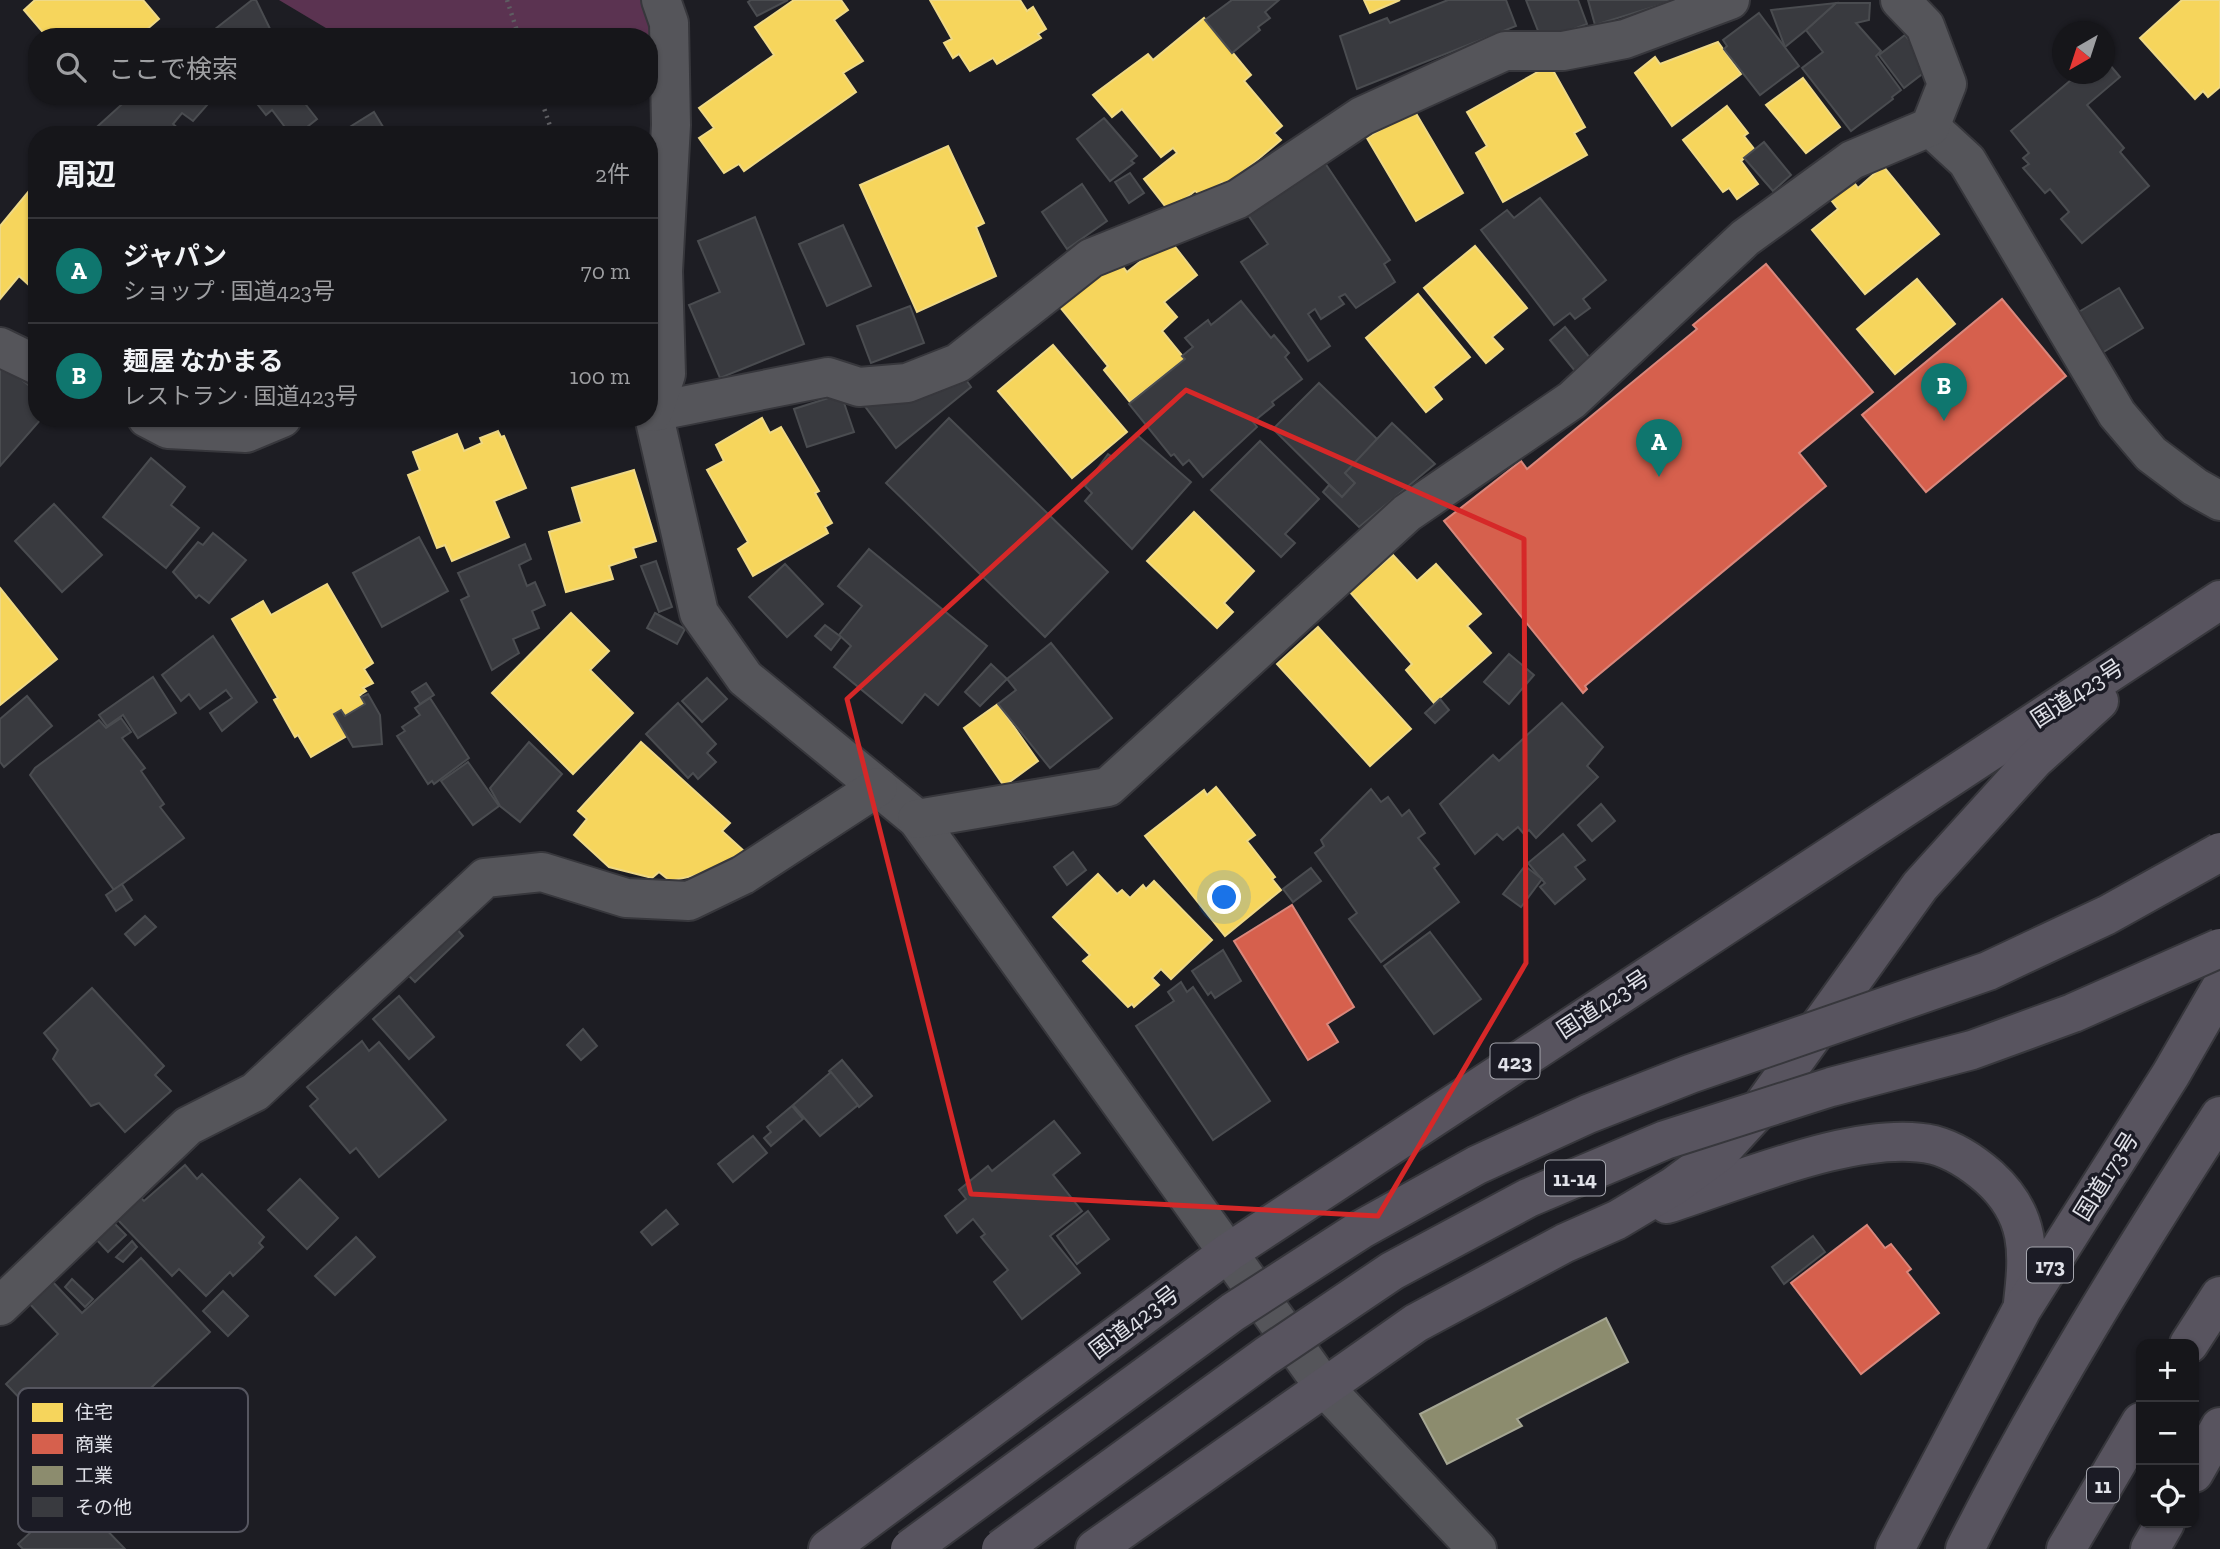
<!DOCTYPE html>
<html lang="ja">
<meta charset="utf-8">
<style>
body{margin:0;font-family:"Zilla Slab","Noto Sans JP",serif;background:#1f1f23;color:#f1f3f6}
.controls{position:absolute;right:21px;bottom:21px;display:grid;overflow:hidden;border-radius:14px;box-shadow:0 2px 5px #0004}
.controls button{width:63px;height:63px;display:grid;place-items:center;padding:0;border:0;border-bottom:2px solid #353539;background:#16161a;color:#f1f3f6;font:35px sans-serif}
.compass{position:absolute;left:2052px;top:21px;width:63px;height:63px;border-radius:50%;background:#16161a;box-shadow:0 2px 5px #0004;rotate:219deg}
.you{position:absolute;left:1225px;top:898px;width:24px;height:24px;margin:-18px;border:5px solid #fff;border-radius:50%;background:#1a73e8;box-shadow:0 0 0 10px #1a73e833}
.badge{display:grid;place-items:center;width:46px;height:46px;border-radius:50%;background:#0f766e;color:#fff;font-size:23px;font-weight:700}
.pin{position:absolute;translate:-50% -58px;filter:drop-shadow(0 2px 4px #0008)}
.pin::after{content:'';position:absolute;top:37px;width:24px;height:21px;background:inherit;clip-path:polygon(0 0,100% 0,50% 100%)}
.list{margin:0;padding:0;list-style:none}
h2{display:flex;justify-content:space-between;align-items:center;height:91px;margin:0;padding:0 28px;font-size:30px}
h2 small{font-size:23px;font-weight:400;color:#9e9fa2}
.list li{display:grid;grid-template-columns:46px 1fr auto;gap:21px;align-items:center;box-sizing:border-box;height:105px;padding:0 28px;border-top:2px solid #353539}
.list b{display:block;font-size:26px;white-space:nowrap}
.list p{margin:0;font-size:23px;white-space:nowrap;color:#9e9fa2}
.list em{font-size:23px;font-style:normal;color:#9e9fa2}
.icon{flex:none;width:38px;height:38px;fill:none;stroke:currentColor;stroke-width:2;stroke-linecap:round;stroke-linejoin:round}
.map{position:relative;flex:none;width:2220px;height:1549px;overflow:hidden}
.search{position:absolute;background:#16161a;box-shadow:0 2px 5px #0004;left:28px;top:28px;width:630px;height:77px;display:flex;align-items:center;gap:18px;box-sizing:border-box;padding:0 24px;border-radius:28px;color:#9e9fa2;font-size:26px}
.panel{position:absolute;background:#16161a;box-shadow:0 2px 5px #0004;left:28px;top:126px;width:630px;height:301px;border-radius:28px}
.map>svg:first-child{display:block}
</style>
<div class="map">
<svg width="2220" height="1549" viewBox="0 0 2220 1549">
<rect width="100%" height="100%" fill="#1d1d23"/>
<polygon fill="#5b3351" points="279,0 664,0 667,29 649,47 649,37 341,37"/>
<g fill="#f6d55c" stroke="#efd986" stroke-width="2">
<polygon points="35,0 143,0 159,19 138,37 47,37 24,10"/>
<polygon points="794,0 841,0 848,10 834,20 863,61 843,73 856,92 744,171 739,164 724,173 699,138 714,128 699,108 774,55 755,27"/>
<polygon points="930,0 1020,0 1027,11 1033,7 1046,29 1038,34 1041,38 997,64 993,58 970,71 959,54 953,58 944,43 952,39"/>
<polygon points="1364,0 1400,0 1370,13"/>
<polygon points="2182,0 2220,0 2220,87 2208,97 2203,91 2195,99 2140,38"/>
<polygon points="1204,18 1251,75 1244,81 1282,126 1274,133 1281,140 1226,186 1222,182 1204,197 1195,191 1169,211 1144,179 1177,153 1173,148 1161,157 1122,109 1112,117 1093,95 1148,54 1153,60"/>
<polygon points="1718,42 1741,74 1672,126 1635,73 1655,57 1660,64"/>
<polygon points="1550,65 1585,127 1574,133 1587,155 1503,202 1476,153 1487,146 1467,112"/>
<polygon points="1803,78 1840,127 1806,153 1766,105"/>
<polygon points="1727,106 1748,133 1744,136 1755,150 1741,161 1758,184 1737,199 1729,188 1723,192 1683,140"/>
<polygon points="1414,110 1463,193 1416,221 1367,138"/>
<polygon points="948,146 984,223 976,227 996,276 917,312 860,185"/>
<polygon points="1883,166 1939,234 1865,294 1812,230 1838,209 1831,200 1853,181 1858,188"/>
<polygon points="29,191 37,198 37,278 30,286 19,276 0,299 0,226"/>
<polygon points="1169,239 1197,275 1164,302 1177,317 1162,331 1185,359 1130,402 1104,370 1108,366 1059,306 1117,259 1127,272"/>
<polygon points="1475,246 1527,308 1492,337 1503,349 1486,363 1424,288"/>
<polygon points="1917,279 1955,324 1895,374 1857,329"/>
<polygon points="1418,294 1470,357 1433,387 1442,399 1426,412 1366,338"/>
<polygon points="1053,345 1127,432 1072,478 998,391"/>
<polygon points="762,418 770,433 781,427 819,491 815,493 832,523 825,527 828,533 753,576 738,549 748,542 707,470 724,461 716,445"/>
<polygon points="498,431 501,437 504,436 526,488 494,501 509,537 452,561 445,545 437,548 408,475 420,470 413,452 457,434 464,451 482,443 480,438"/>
<polygon points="634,470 656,541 633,548 636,557 609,566 613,579 566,592 549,532 582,522 572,488"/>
<polygon points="1194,512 1254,571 1224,603 1233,612 1217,628 1147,561"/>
<polygon points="1393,555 1417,581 1436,564 1481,614 1467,626 1491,653 1434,703 1406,670 1412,664 1350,592"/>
<polygon points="327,584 373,663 364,669 373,683 363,688 366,691 360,695 365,704 345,716 341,710 334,714 347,736 311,757 298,735 295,737 274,700 278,698 232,619 263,601 271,615"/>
<polygon points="0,588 57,659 0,705"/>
<polygon points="571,613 609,651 590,670 633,713 573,774 492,693"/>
<polygon points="1318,627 1411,729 1370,766 1277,664"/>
<polygon points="998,704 1038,761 1004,786 964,728"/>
<polygon points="641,742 730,823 722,831 744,851 706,873 670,881 659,872 652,878 609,867 574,835 587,819 578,811"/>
<polygon points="1216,787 1255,835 1247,841 1275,877 1272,879 1281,890 1225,936 1145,836 1204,790 1207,795"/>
<polygon points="1098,874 1117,894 1122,890 1130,898 1143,885 1146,889 1154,881 1212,940 1171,979 1161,969 1152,978 1159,985 1134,1007 1132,1004 1128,1007 1083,961 1090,955 1053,917"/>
</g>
<g fill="#d6604d" stroke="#d9877c" stroke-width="2">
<polygon points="1766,264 1873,392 1799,453 1826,486 1585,686 1587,689 1583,693 1444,521 1521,461 1527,469 1697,329 1693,325"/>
<polygon points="2002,299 2066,376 1926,492 1862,415"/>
<polygon points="1292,905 1354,1007 1327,1024 1338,1042 1308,1060 1234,941"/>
<polygon points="1867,1225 1885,1248 1891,1244 1911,1269 1907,1272 1939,1313 1861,1374 1791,1283"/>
</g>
<polygon fill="#8c8c6e" stroke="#a5a693" stroke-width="2" points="1606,1318 1628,1362 1517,1419 1522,1426 1447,1464 1420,1414"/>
<g fill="#393a3f" stroke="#4a4c50" stroke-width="2">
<polygon points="252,0 256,0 274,37 205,37"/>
<polygon points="751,0 788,0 757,16 748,2"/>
<polygon points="1232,0 1279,0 1265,12 1270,18 1258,27 1260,30 1232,53 1205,20"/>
<polygon points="1448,0 1506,0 1516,26 1357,89 1340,36 1387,18 1390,23"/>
<polygon points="1526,0 1578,0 1587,24 1542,41"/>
<polygon points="1588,0 1676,0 1595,25"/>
<polygon points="1836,3 1870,3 1869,20 1856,23 1881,51 1876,56 1901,90 1892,97 1893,99 1851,131 1802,68 1823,52 1806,30"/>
<polygon points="1836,3 1806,30 1785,47 1771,10"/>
<polygon points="1759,13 1799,66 1760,95 1724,49 1727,46 1723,40"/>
<polygon points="1905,35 1930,68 1904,88 1879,55"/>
<polygon points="2104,58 2120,77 2087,105 2124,148 2120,152 2149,186 2082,243 2061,219 2069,212 2050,189 2045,193 2023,168 2029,164 2023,158 2029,153 2011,131 2078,74 2104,74"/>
<polygon points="131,96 215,96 193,121 182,113 173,124 181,131 178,135 88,135"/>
<polygon points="251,96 299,96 317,119 297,135 291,135 272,110 266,115"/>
<polygon points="374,112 388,135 337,135"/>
<polygon points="1104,118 1137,156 1131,161 1134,163 1110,181 1077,139"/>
<polygon points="1764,142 1791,175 1773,191 1744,158"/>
<polygon points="1325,163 1390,260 1384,264 1395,282 1356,308 1345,294 1339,297 1344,304 1321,319 1315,309 1308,314 1330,346 1308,361 1241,262 1268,244 1248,215"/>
<polygon points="1130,173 1144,193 1129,203 1115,182"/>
<polygon points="1082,184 1107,221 1067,249 1042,212"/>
<polygon points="1540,198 1606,280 1583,299 1590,308 1575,319 1570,313 1554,325 1481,230 1507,210 1514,218"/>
<polygon points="755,217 804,344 720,378 689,305 720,292 698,241"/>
<polygon points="843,225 871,286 827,306 799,244"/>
<polygon points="2119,288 2143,328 2102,353 2077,313"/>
<polygon points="1241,301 1271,338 1274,335 1289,353 1285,357 1302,379 1272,402 1274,405 1253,422 1257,427 1203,477 1189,460 1183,465 1174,454 1171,456 1129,404 1185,359 1182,356 1193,347 1185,338 1208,320 1211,325"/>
<polygon points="910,306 924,343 871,363 857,326"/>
<polygon points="1565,327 1590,358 1575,371 1550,340"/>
<polygon points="3,365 37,392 37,418 42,418 0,466 0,368"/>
<polygon points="960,371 971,387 896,448 864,405"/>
<polygon points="1319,383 1378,440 1345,473 1355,483 1342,497 1273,429"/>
<polygon points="841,394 854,432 807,447 794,409"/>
<polygon points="949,418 1108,572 1045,637 886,483"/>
<polygon points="1392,423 1435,464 1359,527 1323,492 1329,485 1342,497 1355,483 1345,473"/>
<polygon points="1136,434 1191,482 1132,549 1085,501 1092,493 1085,486 1108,454 1114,458"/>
<polygon points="1260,441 1319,499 1285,534 1295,543 1281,557 1211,490"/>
<polygon points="151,458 185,487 171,505 199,528 166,568 103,517"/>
<polygon points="54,504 102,555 62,592 15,541"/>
<polygon points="213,533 246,560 209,603 199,595 196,598 173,572 198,542 203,545"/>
<polygon points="419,537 448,591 382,627 353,573"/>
<polygon points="525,544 531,559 519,565 527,586 535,582 545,605 532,611 539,628 513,639 519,653 492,670 461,600 469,596 458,573"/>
<polygon points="869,549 987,646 938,705 925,694 902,723 834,667 851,646 839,635 862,606 838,586"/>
<polygon points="656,561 672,607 659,612 641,566"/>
<polygon points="785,564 823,604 787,637 749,597"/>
<polygon points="655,613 685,629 677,644 647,628"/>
<polygon points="825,625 841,637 831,650 815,636"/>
<polygon points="213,636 257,702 222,731 210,713 232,698 226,690 200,709 189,694 181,701 162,675"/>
<polygon points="1051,643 1112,718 1050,768 998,704 1016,690 1007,679"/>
<polygon points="1509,654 1534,675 1509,704 1484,682"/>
<polygon points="991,664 1007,679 980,706 965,692"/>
<polygon points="153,677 176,713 138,738 123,715 107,726 99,715"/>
<polygon points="707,678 727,699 702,722 682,701"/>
<polygon points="426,683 434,695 420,704 412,692"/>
<polygon points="368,694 380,715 382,744 353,747 334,714 341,710 345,716 365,704 361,697"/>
<polygon points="27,696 52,726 4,767 0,762 0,719"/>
<polygon points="430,698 469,758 434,784 432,781 428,784 397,736 405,731 402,727 420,715 415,708"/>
<polygon points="1440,699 1449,710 1435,723 1425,713"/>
<polygon points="678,703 716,744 707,753 716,762 698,779 693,773 688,778 646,734"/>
<polygon points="1562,703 1603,747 1587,766 1598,777 1536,838 1529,830 1524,834 1518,827 1503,840 1497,834 1475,854 1440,804 1493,755 1499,761"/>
<polygon points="121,718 131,732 122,738 145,768 141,771 164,804 160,807 184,838 114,890 30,775 35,768 99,720 106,728"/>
<polygon points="529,742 562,774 520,822 500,806 490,788"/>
<polygon points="468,762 499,806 473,825 441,781"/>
<polygon points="1371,789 1381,802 1388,797 1402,816 1409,810 1425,833 1418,838 1439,864 1434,868 1459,902 1381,962 1349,919 1357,913 1315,853 1324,846 1321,840"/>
<polygon points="1601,804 1615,821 1592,841 1578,825"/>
<polygon points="1563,834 1585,860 1575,867 1585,879 1555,904 1540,887 1545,883 1528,863"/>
<polygon points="1073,852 1086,870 1067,885 1054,867"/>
<polygon points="1525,866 1542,879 1521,907 1503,894"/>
<polygon points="1311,868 1321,881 1293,902 1283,889"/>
<polygon points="122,884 132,900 116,911 106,895"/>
<polygon points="145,916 156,927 135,945 125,934"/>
<polygon points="456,928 463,936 415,982 407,974"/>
<polygon points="1430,932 1481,999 1434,1034 1384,966"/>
<polygon points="1223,950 1241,981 1215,998 1211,992 1208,995 1192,971"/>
<polygon points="1181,982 1187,992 1193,987 1270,1101 1213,1140 1136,1026 1174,1001 1168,992"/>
<polygon points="92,988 164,1066 155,1075 171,1091 125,1132 99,1103 91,1106 53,1059 58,1050 44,1033"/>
<polygon points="399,996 434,1037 409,1059 373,1019"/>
<polygon points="583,1029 597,1046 581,1060 567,1045"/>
<polygon points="362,1041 369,1051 379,1042 446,1120 379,1177 356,1148 350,1153 310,1106 318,1099 307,1087"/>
<polygon points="842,1060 872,1096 859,1107 829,1071"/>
<polygon points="831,1072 858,1105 820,1136 793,1105"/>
<polygon points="792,1106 803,1119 771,1146 764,1138 771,1132 767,1127"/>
<polygon points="1054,1121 1080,1153 1053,1175 1082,1211 1050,1236 1080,1273 1022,1319 994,1282 1008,1270 981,1237 985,1234 973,1219 957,1233 945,1216 966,1199 959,1190 988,1166 992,1171"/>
<polygon points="753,1136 767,1153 733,1182 718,1164"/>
<polygon points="185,1165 197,1179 202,1174 264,1237 259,1243 263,1247 233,1276 230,1272 206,1296 179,1269 172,1276 114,1216 137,1194 144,1201"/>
<polygon points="300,1179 338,1218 307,1249 268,1210"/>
<polygon points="666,1210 678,1224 652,1245 641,1232"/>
<polygon points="1088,1211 1109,1239 1077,1264 1057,1236"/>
<polygon points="112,1221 126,1235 108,1252 95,1238"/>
<polygon points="1813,1236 1825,1252 1784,1284 1772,1267"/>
<polygon points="356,1237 375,1257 335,1295 315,1276"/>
<polygon points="132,1241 137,1247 123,1262 116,1257"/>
<polygon points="141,1258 210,1332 77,1458 6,1384 58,1334 28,1302 51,1280 82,1313"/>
<polygon points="72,1279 93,1299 85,1307 65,1287"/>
<polygon points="223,1291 248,1316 228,1336 203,1311"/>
<polygon points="85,1489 107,1513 98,1521 125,1549 23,1549 18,1544 74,1492 78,1495"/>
</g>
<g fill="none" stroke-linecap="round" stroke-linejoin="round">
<defs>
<g id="street">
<polyline points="1930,127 1967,161 2117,414 2151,454 2195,487 2220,501"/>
<polyline points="0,347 37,365"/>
<polyline points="649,410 653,412 699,613 745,678 917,819 1325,1388 1477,1549"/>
<polyline points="653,412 828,377 859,387 907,383 958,363 1091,258 1238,199 1362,116 1505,51 1563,51 1625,39 1730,0"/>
<polyline points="653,412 666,374 663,271 671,125 669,23 661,0"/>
<polyline points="147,418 168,429 246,433 282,418"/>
<polyline points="917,819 1108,787 1407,513 1572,400 1745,238 1852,160 1930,127 1947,84 1925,26 1900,0"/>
<polyline points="0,1306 188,1126 255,1092 485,878 542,872 626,898 689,901 743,875 878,787"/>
</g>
<g id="highway">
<path d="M1667,1204C1739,1181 1861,1128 1934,1145C1956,1151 1973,1163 1989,1177C2031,1215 2029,1252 2023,1303"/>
<polyline points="2189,1344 2220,1296"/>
<polyline points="2194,1473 2220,1427"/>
<polyline points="828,1549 1229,1252 2220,600"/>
<polyline points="1095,1549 1416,1323 1565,1243 1617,1220 1674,1186 1720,1152 1763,1105 1920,886 2034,760 2099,701"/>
<polyline points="1895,1549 2022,1309 2171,1074 2220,989"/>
<path d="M1965,1549C2041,1399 2129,1257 2220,1116"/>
<polyline points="2066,1549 2141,1422"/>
<polyline points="2150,1549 2165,1523"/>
</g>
</defs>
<use href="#street" stroke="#37373c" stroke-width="42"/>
<use href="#highway" stroke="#37373c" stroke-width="42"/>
<g stroke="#5e5e62" stroke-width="4.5" stroke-dasharray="2 5" stroke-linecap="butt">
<polyline points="507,0 519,37"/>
<polyline points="540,96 553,135"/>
</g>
<use href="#street" stroke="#55555a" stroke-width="38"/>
<use href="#highway" stroke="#58545f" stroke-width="38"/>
<defs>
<g id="highway-bridge">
<polyline points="910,1549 1233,1312 1360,1230 1477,1165 1588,1114 1690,1074 1988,971 2107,915 2220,852"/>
<polyline points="1001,1549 1266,1356 1392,1271 1528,1198 1665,1140 1831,1087 1972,1050 2073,1013 2220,948"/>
</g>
</defs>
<use href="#highway-bridge" stroke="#37373c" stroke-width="42" stroke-linecap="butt"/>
<use href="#highway-bridge" stroke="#58545f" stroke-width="38"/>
</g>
<path fill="none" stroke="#d62828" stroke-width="5" stroke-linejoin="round" d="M1186,390L1524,539L1526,963L1378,1216L971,1194L847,699Z"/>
<g text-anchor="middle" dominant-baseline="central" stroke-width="7" stroke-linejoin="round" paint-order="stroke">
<g fill="#1b1b25" stroke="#a5a6ae" stroke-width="2">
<rect x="1490.5" y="1043.5" width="49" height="35" rx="5"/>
<rect x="1545" y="1160.5" width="60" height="35" rx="5"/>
<rect x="2027" y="1247.5" width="46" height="35" rx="5"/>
<rect x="2087" y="1467.5" width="32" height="35" rx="5"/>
</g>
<g font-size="21" font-weight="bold" fill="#e0e1e8">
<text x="1515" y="1061">423</text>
<text x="1575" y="1178">11-14</text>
<text x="2050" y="1265">173</text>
<text x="2103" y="1485">11</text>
</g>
<g font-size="23" fill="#e0e1e8" stroke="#1b1b25">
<text transform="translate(2077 693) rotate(-33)">国道423号</text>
<text transform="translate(1603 1004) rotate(-33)">国道423号</text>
<text transform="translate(2106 1176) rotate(-58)">国道173号</text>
<text transform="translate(1134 1322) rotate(-37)">国道423号</text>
</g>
</g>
<rect x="18" y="1388" width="230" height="144" rx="10" fill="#1b1b25" stroke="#565660" stroke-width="2"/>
<rect x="32" y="1403" width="31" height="19" fill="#f6d55c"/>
<rect x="32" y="1434" width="31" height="20" fill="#d6604d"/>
<rect x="32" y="1466" width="31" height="19" fill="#8c8c6e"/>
<rect x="32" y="1497" width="31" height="20" fill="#393a3f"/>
<g font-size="19" fill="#e0e1e8">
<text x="75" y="1419">住宅</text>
<text x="75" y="1451">商業</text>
<text x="75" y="1482">工業</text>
<text x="75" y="1514">その他</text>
</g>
</svg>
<div class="controls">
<button>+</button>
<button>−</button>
<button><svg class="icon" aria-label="locate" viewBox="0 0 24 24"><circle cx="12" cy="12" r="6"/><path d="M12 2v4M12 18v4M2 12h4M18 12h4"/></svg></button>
</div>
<svg class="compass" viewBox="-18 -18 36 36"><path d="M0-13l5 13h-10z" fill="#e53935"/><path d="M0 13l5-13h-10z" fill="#9e9fa2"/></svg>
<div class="you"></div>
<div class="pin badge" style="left:1659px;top:477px">A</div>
<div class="pin badge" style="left:1944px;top:421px">B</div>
<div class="search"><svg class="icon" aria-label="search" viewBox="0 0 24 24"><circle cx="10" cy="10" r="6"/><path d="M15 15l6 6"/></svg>ここで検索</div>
<section class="panel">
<h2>周辺<small>2件</small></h2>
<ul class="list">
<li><span class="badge">A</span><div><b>ジャパン</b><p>ショップ · 国道423号</p></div><em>70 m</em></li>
<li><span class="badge">B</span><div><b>麺屋 なかまる</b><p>レストラン · 国道423号</p></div><em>100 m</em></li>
</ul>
</section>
</div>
